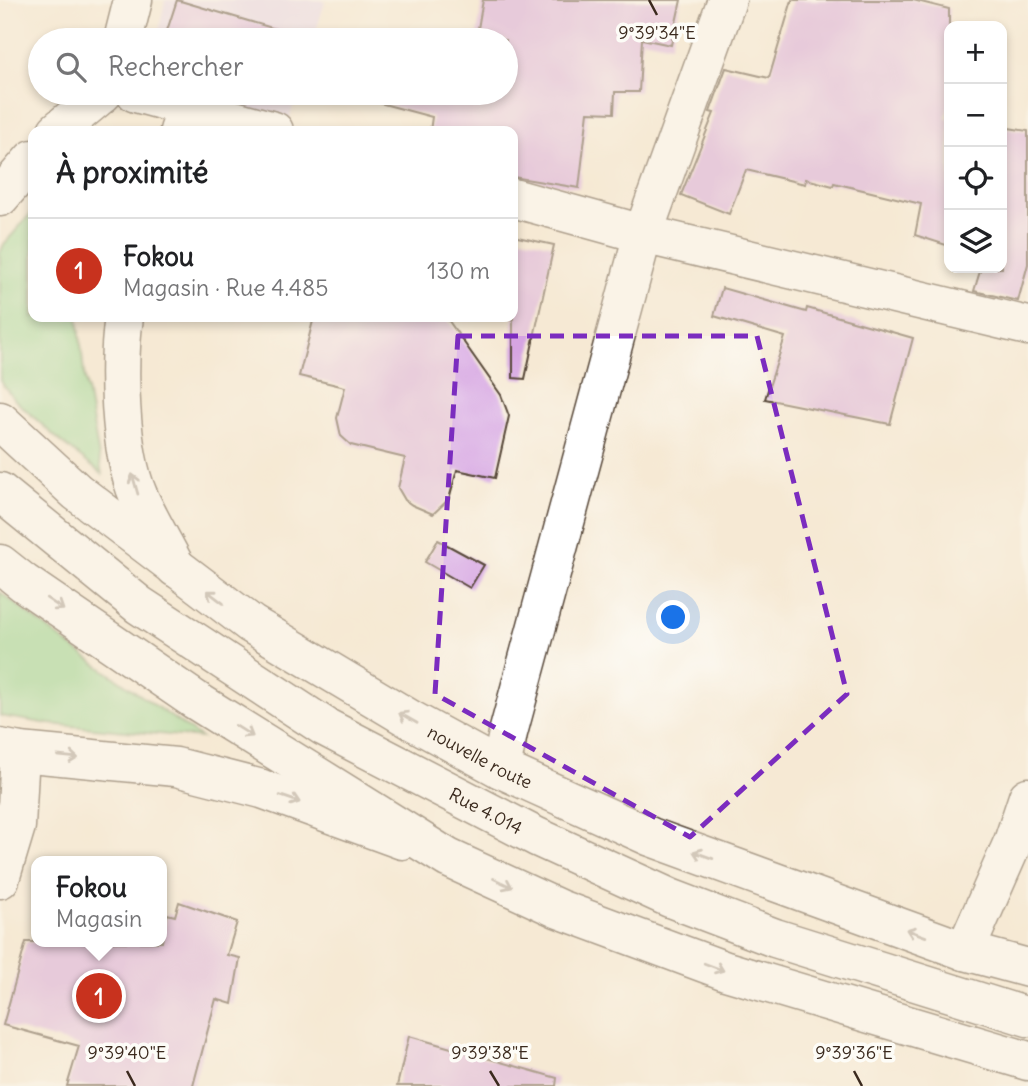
<!DOCTYPE html>
<html lang="fr">
<meta charset="utf-8">
<style>
body{margin:0;font-family:Delius,sans-serif;background:#f6f6f6;color:#202124}
.controls{position:absolute;right:21px;top:21px;display:grid;overflow:hidden;border-radius:14px;box-shadow:0 4px 10px #0003}
.controls button{width:63px;height:63px;display:grid;place-items:center;padding:0;border:0;border-bottom:2px solid #e0e0e0;background:#fff;color:#202124;font:35px sans-serif}
.you{position:absolute;left:674px;top:618px;width:24px;height:24px;margin:-18px;border:5px solid #fff;border-radius:50%;background:#1a73e8;box-shadow:0 0 0 10px #1a73e833}
.badge{display:grid;place-items:center;width:46px;height:46px;border-radius:50%;background:#c8321e;color:#fff;font-size:23px;font-weight:700}
.pin{position:absolute;translate:-50% -50%;border:4px solid #fff;box-shadow:0 2px 7px #0006}
.popup{position:absolute;left:31px;top:856px;width:136px;height:91px;box-sizing:border-box;display:grid;place-content:center;border-radius:14px;background:#fff;filter:drop-shadow(0 2px 5px #0005);font-size:23px;white-space:nowrap;color:#757577}
.popup b{font-size:26px;color:#202124}
.popup::after{content:'';position:absolute;left:50%;top:100%;margin-left:-14px;border:14px solid transparent;border-top-color:#fff}
.list{margin:0;padding:0;list-style:none}
h2{display:flex;justify-content:space-between;align-items:center;height:91px;margin:0;padding:0 28px;font-size:30px}
h2 small{font-size:23px;font-weight:400;color:#757577}
.list li{display:grid;grid-template-columns:46px 1fr auto;gap:21px;align-items:center;box-sizing:border-box;height:105px;padding:0 28px;border-top:2px solid #e0e0e0}
.list b{display:block;font-size:26px;white-space:nowrap}
.list p{margin:0;font-size:23px;white-space:nowrap;color:#757577}
.list em{font-size:23px;font-style:normal;color:#757577}
.icon{flex:none;width:38px;height:38px;fill:none;stroke:currentColor;stroke-width:2;stroke-linecap:round;stroke-linejoin:round}
.map{position:relative;flex:none;width:1028px;height:1086px;overflow:hidden}
.search{position:absolute;background:#fff;box-shadow:0 4px 10px #0003;left:28px;top:28px;width:490px;height:77px;display:flex;align-items:center;gap:18px;box-sizing:border-box;padding:0 24px;border-radius:38px;color:#757577;font-size:26px}
.panel{position:absolute;background:#fff;box-shadow:0 4px 10px #0003;left:28px;top:126px;width:490px;height:196px;border-radius:14px}
.map>svg:first-child{display:block}
</style>
<div class="map">
<svg width="1028" height="1086" viewBox="0 0 1028 1086">
<rect width="100%" height="100%" fill="#fdfcf7"/>
<filter id="ink" filterUnits="userSpaceOnUse"><feTurbulence type="fractalNoise" baseFrequency=".0143" numOctaves="2"/><feDisplacementMap in="SourceGraphic" scale="14" xChannelSelector="R" yChannelSelector="G"/><feConvolveMatrix kernelMatrix="1 2 1 2 8 2 1 2 1" color-interpolation-filters="sRGB"/></filter>
<filter id="wash" filterUnits="userSpaceOnUse"><feTurbulence type="fractalNoise" baseFrequency=".00686" numOctaves="4" result="noise"/><feDisplacementMap in="SourceGraphic" scale="28" xChannelSelector="R" yChannelSelector="G"/><feGaussianBlur stdDeviation="1.57" result="paint"/><feColorMatrix in="noise" values="0 0 0 0 0 0 0 0 0 0 0 0 0 0 0 0 0 1.4 0 .05"/><feComposite in="paint" operator="in"/></filter>
<g filter="url(#wash)">
<rect width="100%" height="100%" fill="#f6e9d4"/>
<g fill="#e4d3f1">
<polygon points="165,0 322,0 325,2 313,40 157,40"/>
<polygon points="175,93 297,93 287,127"/>
</g>
<g fill="#91d58e" stroke="#668056" stroke-width="2">
<polygon points="33,211 33,317 78,317 84,373 102,474 61,442 15,400 0,381 0,253 4,244"/>
<polygon points="0,592 65,642 201,738 49,724 0,716"/>
</g>
<g id="blocks">
<g fill="#d6a4e2">
<polygon points="177,0 289,33 287,40 164,40"/>
<polygon points="483,0 681,0 671,45 642,39 639,92 615,92 614,113 588,112 579,188 513,177 513,131 430,131 432,117 376,102 377,93 506,93 506,40 476,40"/>
<polygon points="792,0 913,0 949,9 949,103 945,118 949,119 949,246 915,235 921,204 834,183 833,186 806,179 805,184 746,170 729,214 681,195 714,113 710,112 726,68 769,78"/>
<polygon points="1002,127 1028,131 1028,264 1018,301 974,291 981,268 1002,268"/>
<polygon points="513,236 554,245 525,379 513,378"/>
<polygon points="722,288 806,312 807,308 913,338 890,424 765,399 785,337 714,316"/>
<polygon points="314,317 446,317 501,395 509,416 495,478 457,470 449,499 433,514 412,505 405,500 398,488 405,458 351,445 341,436 337,418 345,387 299,376"/>
<polygon points="438,540 484,565 470,588 425,562"/>
<polygon points="179,902 237,922 227,955 240,958 232,1004 216,999 193,1086 67,1086 79,1046 3,1025 26,942 162,942 167,914 175,916"/>
<polygon points="409,1036 557,1078 556,1086 397,1086"/>
</g>
</g>
</g>
<g filter="url(#ink)">
<use href="#blocks" fill-opacity="0" stroke="#574739" stroke-width="2"/>
<g fill="none" stroke-linecap="round" stroke-linejoin="round">
<defs>
<g id="minor">
<polyline points="123,40 133,0"/>
<polyline points="136,93 274,131"/>
<polyline points="57,131 103,93"/>
<polyline points="0,197 33,159"/>
<polyline points="513,198 643,234 1028,326"/>
<polyline points="501,769 508,733 643,234 727,0"/>
<polyline points="0,879 16,826 20,752"/>
<polyline points="965,951 1013,842 1028,797"/>
</g>
<g id="secondary">
<polyline points="179,131 188,107"/>
<path d="M124,317C117,364 119,451 138,495C149,520 164,544 176,568"/>
<polyline points="0,748 20,752 176,767 262,789 402,840"/>
</g>
<g id="trunk">
<path id="s1" d="M0,421L77,492L251,624L413,721L501,769L651,837L965,951L1028,968"/>
<path id="s2" d="M0,492L139,605L325,727L537,837L670,898L775,938L1028,1017"/>
<polyline points="0,564 24,583 195,700 448,858 559,909 726,971 1028,1061"/>
</g>
</defs>
<use href="#minor" stroke="#574739" stroke-width="41"/>
<use href="#secondary" stroke="#574739" stroke-width="41"/>
<use href="#trunk" stroke="#574739" stroke-width="41"/>
<use href="#minor" stroke="#fff" stroke-width="38"/>
<use href="#secondary" stroke="#fff" stroke-width="38"/>
<use href="#trunk" stroke="#fff" stroke-width="38"/>
</g>
<defs><path id="oneway-shaft" d="M-6 0H5M1.5-3L5.5 0L1.5 3" fill="none" stroke-width="1.6" stroke-linecap="round" stroke-linejoin="round" transform="scale(1.75)"/></defs>
<g stroke="#a79f9a">
<use href="#oneway-shaft" transform="translate(135 484) rotate(-106)"/>
<use href="#oneway-shaft" transform="translate(215 597) rotate(-143)"/>
<use href="#oneway-shaft" transform="translate(55 604) rotate(34)"/>
<use href="#oneway-shaft" transform="translate(408 718) rotate(-150)"/>
<use href="#oneway-shaft" transform="translate(244 731) rotate(32)"/>
<use href="#oneway-shaft" transform="translate(68 757) rotate(6)"/>
<use href="#oneway-shaft" transform="translate(290 799) rotate(19)"/>
<use href="#oneway-shaft" transform="translate(703 855) rotate(-160)"/>
<use href="#oneway-shaft" transform="translate(503 883) rotate(25)"/>
<use href="#oneway-shaft" transform="translate(916 933) rotate(-160)"/>
<use href="#oneway-shaft" transform="translate(714 967) rotate(21)"/>
</g>
</g>
<path d="M0 0H1028V1086H0ZM458,336H757L847,694L690,837L435,694Z" fill="#f6e9d4" fill-opacity=".55" fill-rule="evenodd"/>
<path fill="none" stroke="#7b2cbf" stroke-width="5" stroke-dasharray="14 9" stroke-linejoin="round" d="M458,336H757L847,694L690,837L435,694Z"/>
<path fill="none" stroke="#3b2a1e" stroke-width="2.5" d="M649,0L657,15M127,1071L135,1086M490,1071L499,1086M854,1071L862,1086"/>
<g text-anchor="middle" dominant-baseline="central" stroke-width="7" stroke-linejoin="round" paint-order="stroke">
<g font-size="18" fill="#3b2a1e" stroke="#fdfcf7">
<text stroke="none"><textPath href="#s1" startOffset="588">nouvelle route</textPath></text>
<text stroke="none"><textPath href="#s2" startOffset="583">Rue 4.014</textPath></text>
</g>
</g>
<g font-size="18" text-anchor="middle" fill="#3b2a1e" stroke="#fdfcf7" stroke-width="7" stroke-linejoin="round" paint-order="stroke">
<text x="657" y="39">9°39'34"E</text>
<text x="127" y="1059">9°39'40"E</text>
<text x="490" y="1059">9°39'38"E</text>
<text x="854" y="1059">9°39'36"E</text>
</g>
</svg>
<div class="controls">
<button>+</button>
<button>−</button>
<button><svg class="icon" aria-label="locate" viewBox="0 0 24 24"><circle cx="12" cy="12" r="6"/><path d="M12 2v4M12 18v4M2 12h4M18 12h4"/></svg></button>
<button><svg class="icon" aria-label="layers" viewBox="0 0 24 24"><path d="M12 4l9 5-9 5-9-5zM3 14l9 5 9-5"/></svg></button>
</div>
<div class="you"></div>
<div class="pin badge" style="left:99px;top:996px">1</div>
<div class="popup"><b>Fokou</b>Magasin</div>
<div class="search"><svg class="icon" aria-label="search" viewBox="0 0 24 24"><circle cx="10" cy="10" r="6"/><path d="M15 15l6 6"/></svg>Rechercher</div>
<section class="panel">
<h2>À proximité<small></small></h2>
<ul class="list">
<li><span class="badge">1</span><div><b>Fokou</b><p>Magasin · Rue 4.485</p></div><em>130 m</em></li>
</ul>
</section>
</div>
